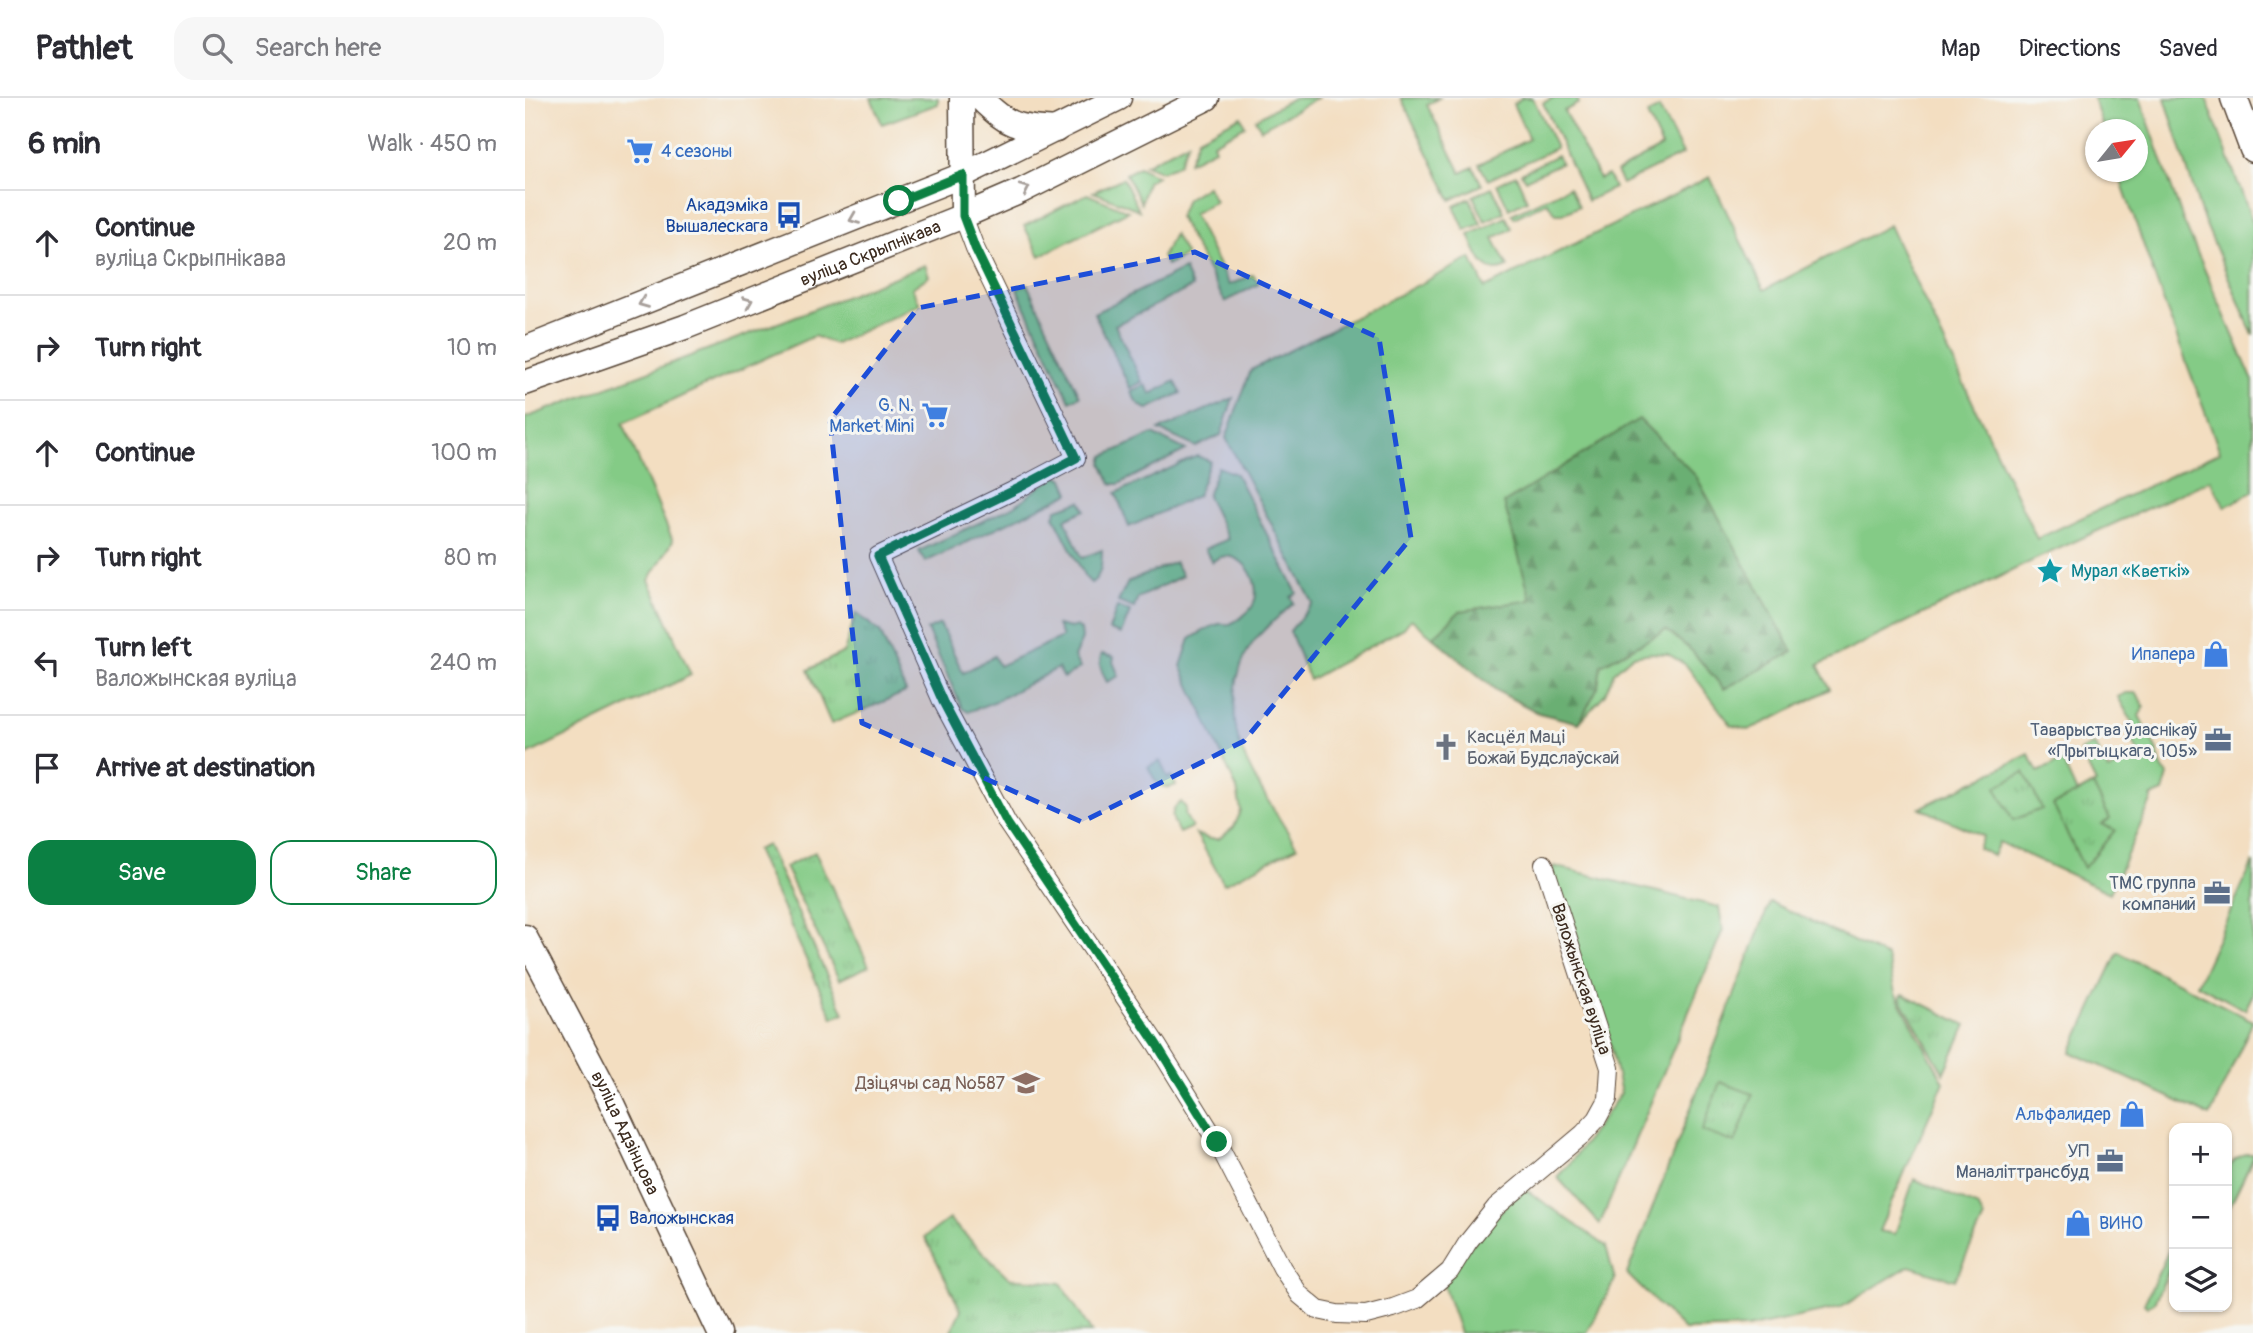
<!DOCTYPE html>
<meta charset="utf-8">
<style>
body{margin:0;font-family:Pangolin,sans-serif;background:#f7f7f7;color:#2b2b33}
.controls{position:absolute;right:21px;bottom:21px;display:grid;overflow:hidden;border-radius:14px;box-shadow:0 2px 5px #0004}
.controls button{width:63px;height:63px;display:grid;place-items:center;padding:0;border:0;border-bottom:2px solid #e1e1e2;background:#fff;color:#2b2b33;font:35px sans-serif}
.compass{position:absolute;left:1560px;top:21px;width:63px;height:63px;border-radius:50%;background:#fff;box-shadow:0 2px 5px #0004;rotate:60deg}
.stop{position:absolute;width:21px;height:21px;margin:-16px;border:5px solid #0b8043;border-radius:50%;background:#fff}
.stop.end{background:#0b8043;border-color:#fff;box-shadow:0 2px 7px #0008}
.list{margin:0;padding:0;list-style:none}
h2{display:flex;justify-content:space-between;align-items:center;height:91px;margin:0;padding:0 28px;font-size:30px}
h2 small{font-size:23px;font-weight:400;color:#7c7c81}
.list li{display:grid;grid-template-columns:46px 1fr auto;gap:21px;align-items:center;box-sizing:border-box;height:105px;padding:0 28px;border-top:2px solid #e1e1e2}
.list b{display:block;font-size:26px;white-space:nowrap}
.list p{margin:0;font-size:23px;white-space:nowrap;color:#7c7c81}
.list em{font-size:23px;font-style:normal;color:#7c7c81}
.actions{display:flex;gap:14px;padding:21px 28px}
.actions a{flex:1;padding:16px 0;border:2px solid #0b8043;border-radius:21px;text-align:center;font-size:24px;color:#0b8043}
.actions .main{background:#0b8043;color:#fff}
.icon{flex:none;width:38px;height:38px;fill:none;stroke:currentColor;stroke-width:2;stroke-linecap:round;stroke-linejoin:round}
.map{position:relative;flex:none;width:1728px;height:1235px;overflow:hidden}
header{display:flex;align-items:center;gap:42px;box-sizing:border-box;height:98px;padding:0 35px;background:#fff;border-bottom:2px solid #e1e1e2}
header strong{font-size:33px}
nav{display:flex;gap:38px;margin-inline-start:auto;font-size:24px}
.search{width:490px;height:63px;background:#f7f7f7;display:flex;align-items:center;gap:18px;box-sizing:border-box;padding:0 24px;border-radius:21px;color:#7c7c81;font-size:26px}
main{display:flex}
aside{flex:1;background:#fff}
.map>svg:first-child{display:block}
</style>
<header>
<strong>Pathlet</strong>
<div class="search"><svg class="icon" aria-label="search" viewBox="0 0 24 24"><circle cx="10" cy="10" r="6"/><path d="M15 15l6 6"/></svg>Search here</div>
<nav><a>Map</a><a>Directions</a><a>Saved</a></nav>
</header>
<main>
<aside>
<h2>6 min<small>Walk · 450 m</small></h2>
<ul class="list">
<li><svg class="icon" aria-label="ahead" viewBox="0 0 24 24"><path d="M12 20V5M6 11l6-6 6 6"/></svg><div><b>Continue</b><p>вуліца Скрыпнікава</p></div><em>20 m</em></li>
<li><svg class="icon" aria-label="right" viewBox="0 0 24 24"><path d="M7 20v-9h11M14 6l5 5-5 5"/></svg><div><b>Turn right</b></div><em>10 m</em></li>
<li><svg class="icon" aria-label="ahead" viewBox="0 0 24 24"><path d="M12 20V5M6 11l6-6 6 6"/></svg><div><b>Continue</b></div><em>100 m</em></li>
<li><svg class="icon" aria-label="right" viewBox="0 0 24 24"><path d="M7 20v-9h11M14 6l5 5-5 5"/></svg><div><b>Turn right</b></div><em>80 m</em></li>
<li><svg class="icon" aria-label="left" viewBox="0 0 24 24"><path d="M17 20v-9H6M10 6l-5 5 5 5"/></svg><div><b>Turn left</b><p>Валожынская вуліца</p></div><em>240 m</em></li>
<li><svg class="icon" aria-label="arrive" viewBox="0 0 24 24"><path d="M6 21V4h12l-3 4 3 4H6"/></svg><div><b>Arrive at destination</b></div></li>
</ul>
<div class="actions"><a class="main">Save</a><a>Share</a></div>
</aside>
<div class="map">
<svg width="1728" height="1235" viewBox="0 0 1728 1235">
<defs>
<pattern id="forest-firs" width="22" height="20" patternUnits="userSpaceOnUse" patternTransform="scale(1.75)"><rect width="22" height="20" fill="#6baf73"/><path d="M5 1l3.5 6h-7zM16 11l3.5 6h-7z" fill="#598f5e"/></pattern>
<pattern id="park-tufts" width="24" height="20" patternUnits="userSpaceOnUse" patternTransform="scale(1.75)"><rect width="24" height="20" fill="#84cb86"/><path d="M3 7l-1-3M5 7V3M7 7l1-3M15 17l-1-3M17 17v-4M19 17l1-3" fill="none" stroke="#73ae73"/></pattern>
</defs>
<rect width="100%" height="100%" fill="#f6f6f2"/>
<filter id="ink" filterUnits="userSpaceOnUse"><feTurbulence type="fractalNoise" baseFrequency=".0143" numOctaves="2"/><feDisplacementMap in="SourceGraphic" scale="14" xChannelSelector="R" yChannelSelector="G"/><feConvolveMatrix kernelMatrix="1 2 1 2 8 2 1 2 1" color-interpolation-filters="sRGB"/></filter>
<filter id="wash" filterUnits="userSpaceOnUse"><feTurbulence type="fractalNoise" baseFrequency=".00686" numOctaves="4" result="noise"/><feDisplacementMap in="SourceGraphic" scale="28" xChannelSelector="R" yChannelSelector="G"/><feGaussianBlur stdDeviation="1.57" result="paint"/><feColorMatrix in="noise" values="0 0 0 0 0 0 0 0 0 0 0 0 0 0 0 0 0 1.4 0 .05"/><feComposite in="paint" operator="in"/></filter>
<g filter="url(#wash)">
<rect width="100%" height="100%" fill="#f3dec1"/>
<g fill="#84cb86" stroke="#607a52" stroke-width="2">
<polygon points="768,0 792,0 736,31 730,21"/>
<polygon points="876,0 914,0 902,7 936,75 948,69 957,87 926,102"/>
<polygon points="997,0 1008,0 1031,50 963,82 954,66 1004,41 988,6"/>
<polygon points="1028,0 1052,0 1054,5 1039,13 1074,81 1083,77 1089,90 1062,103 1018,5"/>
<polygon points="1568,0 1615,0 1658,122 1728,283 1728,393 1700,409 1685,382 1511,461 1293,567 1305,591 1254,618 1223,632 1206,627 1161,567 1143,556 1127,555 1107,558 1089,574 1080,596 1054,625 1014,615 972,593 886,521 879,530 784,582 765,533 788,505 701,340 726,272 946,160 960,190 1185,79 1239,192 1364,127 1512,441 1695,354 1636,197 1593,74 1612,74 1612,32 1579,31"/>
<polygon points="1640,0 1681,0 1728,125 1728,237 1676,115"/>
<polygon points="1134,10 1158,56 1097,86 1091,74 1137,49 1122,17"/>
<polygon points="716,18 720,28 688,45 690,51 664,64 673,40"/>
<polygon points="663,44 654,66 637,74 620,67"/>
<polygon points="1032,57 1036,65 1000,82 996,75"/>
<polygon points="614,69 632,78 622,84 616,105 601,76"/>
<polygon points="991,77 1002,102 984,111 972,86"/>
<polygon points="598,80 614,112 568,94"/>
<polygon points="682,88 690,103 668,116 704,187 728,177 734,186 700,204 654,119 661,101"/>
<polygon points="967,89 979,114 960,123 948,98"/>
<polygon points="1044,89 1054,108 1038,116 1031,116 1022,104 989,120 987,116"/>
<polygon points="562,96 603,113 515,158 499,128"/>
<polygon points="945,100 956,126 940,132 929,108"/>
<path d="M981,119L987,131L968,140L983,169C959,181 952,155 944,137Z"/>
<polygon points="649,136 661,157 642,167 637,159"/>
<polygon points="400,167 404,178 387,190 395,206 310,246 289,238 98,325 148,443 124,482 166,577 0,658 0,320 261,222"/>
<polygon points="659,171 667,189 590,227 617,284 605,290 569,215"/>
<polygon points="502,186 555,298 545,303 492,191"/>
<path d="M650,283L656,295L623,311C613,309 610,302 606,293L620,287L626,296Z"/>
<polygon points="708,300 696,337 671,349 634,332"/>
<polygon points="628,336 661,352 594,386 586,386 577,365 579,358"/>
<polygon points="672,358 685,363 672,398 604,429 591,395"/>
<path d="M693,369L711,376L772,495L766,499L769,505C756,517 741,528 730,542C708,569 704,618 716,650C728,683 754,719 772,749L699,786L671,736L684,741H694L709,729L716,713L712,691L656,568L665,541C674,536 685,528 694,526C700,525 699,527 705,526C712,523 723,515 727,509C739,490 721,453 696,459C693,459 690,462 687,464L680,451L703,441L682,398Z"/>
<polygon points="533,378 539,381 545,395 400,464 394,453 490,408 517,387"/>
<path d="M556,403L560,412L540,421L557,460L577,452C577,463 577,479 566,485L560,479L529,418L532,411Z"/>
<polygon points="650,464 657,478 613,500 609,510 593,504 603,484"/>
<polygon points="592,509 605,514 596,536 584,532"/>
<polygon points="415,526 438,575 469,558 474,568 537,539 532,527 545,530 552,528 556,532 557,541 549,559 555,570 538,580 533,570 471,603 443,614 437,610 402,532"/>
<path d="M577,556L589,559L588,564L594,578L582,584C577,574 572,566 577,556Z"/>
<path d="M1601,595H1612L1619,609L1614,618C1620,629 1626,640 1631,651C1636,661 1634,670 1643,677L1638,694L1626,699L1627,701L1585,795L1474,744L1468,758L1453,750L1458,738L1395,710L1504,656L1513,674L1537,662L1552,695L1571,685L1555,653L1569,646L1584,673L1614,656L1601,631L1608,626L1593,599Z"/>
<path d="M635,663L643,680L646,678L651,687C634,695 630,682 623,669Z"/>
<path d="M656,704L661,710L660,717L667,729L654,735C647,722 643,713 656,704Z"/>
<polygon points="1728,764 1728,896 1720,912 1672,886"/>
<polygon points="1029,768 1194,809 1198,832 1075,1126 1032,1079 1045,1065 1096,995 1085,946 1020,795"/>
<polygon points="1245,804 1362,859 1370,895 1419,984 1354,1133 1370,1136 1389,1081 1453,1109 1459,1120 1430,1182 1384,1168 1315,1210 1222,1230 1159,1232 1102,1176"/>
<polygon points="1593,854 1728,923 1685,1018 1546,954"/>
<path d="M1721,1056H1728V1060L1702,1114C1702,1093 1695,1063 1721,1056Z"/>
<polygon points="997,1089 1081,1148 1090,1182 1062,1235 935,1235 916,1181"/>
<polygon points="1649,1141 1649,1163 1629,1204 1622,1209 1619,1206"/>
</g>
<polygon fill="url(#forest-firs)" stroke="#536c48" stroke-width="2" points="1114,321 1171,378 1268,554 1199,591 1167,553 1141,532 1076,567 1073,589 1054,625 1014,615 972,593 908,539 935,513 1006,502 979,405"/>
<g fill="url(#park-tufts)" stroke="#607a52" stroke-width="2">
<polygon points="346,0 413,0 413,6 357,26"/>
<polygon points="331,515 355,534 381,594 306,626 283,572 319,554"/>
<polygon points="1499,674 1517,711 1488,722 1471,689"/>
<polygon points="1568,687 1585,721 1577,726 1590,732 1559,770 1528,707"/>
<polygon points="242,747 319,915 308,920 231,752"/>
<polygon points="290,754 344,868 314,882 260,769"/>
<polygon points="1378,896 1441,927 1419,976 1375,900"/>
<polygon points="1195,984 1228,996 1210,1045 1177,1033"/>
<polygon points="424,1121 484,1180 536,1185 567,1235 425,1235 436,1212 400,1139"/>
</g>
</g>
<g filter="url(#ink)">
<g fill="none" stroke-linecap="round" stroke-linejoin="round">
<defs>
<polyline id="street" points="438,118 450,150 551,360 496,389 353,458 417,603 482,725 632,947 692,1044 757,1170 775,1197 793,1212 812,1216 841,1217 868,1210 892,1201 925,1173 943,1144 971,1109 1058,1036 1072,1021 1083,1001 1085,970 1019,766"/>
<g id="secondary">
<polyline points="437,0 438,118"/>
<path d="M455,0C484,29 491,29 531,32"/>
<polyline points="0,251 438,77 594,0"/>
<path id="s1" d="M0,285L160,229L438,118L496,93L682,0"/>
<path id="s2" d="M0,839L81,993L195,1235"/>
</g>
<polyline id="primary" points="1709,0 1728,51"/>
</defs>
<use href="#street" stroke="#574536" stroke-width="20"/>
<use href="#secondary" stroke="#574536" stroke-width="27"/>
<use href="#primary" stroke="#574536" stroke-width="29"/>
<use href="#street" stroke="#fff" stroke-width="18"/>
<use href="#secondary" stroke="#fff" stroke-width="24"/>
<use href="#primary" stroke="#fff" stroke-width="26"/>
</g>
<defs><path id="oneway-chevron" d="M-2-3.5L2.5 0L-2 3.5" fill="none" stroke-width="1.6" stroke-linecap="round" stroke-linejoin="round" transform="scale(1.75)"/></defs>
<g stroke="#a79f9a">
<use href="#oneway-chevron" transform="translate(500 91) rotate(-25)"/>
<use href="#oneway-chevron" transform="translate(329 121) rotate(158)"/>
<use href="#oneway-chevron" transform="translate(223 204) rotate(-22)"/>
<use href="#oneway-chevron" transform="translate(118 205) rotate(158)"/>
</g>
</g>
<g fill="none" stroke-linecap="round" stroke-linejoin="round" filter="url(#ink)">
<polyline stroke="#0b8043" stroke-width="9" points="374,103 438,77 438,118 450,150 551,360 496,389 353,458 418,604 482,725 632,947 692,1044"/>
</g>
<path fill="#1d4ed8" fill-opacity="0.2" stroke="#1d4ed8" stroke-width="5" stroke-dasharray="14 9" stroke-linejoin="round" d="M670,154L854,240L886,440L719,643L557,724L337,625L305,322L393,210Z"/>
<defs>
<symbol id="supermarket-bare" viewBox="-9 -9 18 18"><path d="M-6-5.5h2.5l.6 2H6L4.5 2H-2.5L-4.4-4H-6ZM-1.5 3.2a1.3 1.3 0 1 0 .1 0ZM3 3.2a1.3 1.3 0 1 0 .1 0Z" fill="#3f7fe0" stroke="#f6f6f2" stroke-width="2.5" paint-order="stroke"/></symbol>
<symbol id="bus-bare" viewBox="-9 -9 18 18"><path d="M-5-6H5V4H4V6H2V4H-2V6H-4V4H-5ZM-3.5-4V0h7V-4ZM-3.5 1.2v1.5H-2V1.2ZM2 1.2v1.5H3.5V1.2Z" fill="#1a4fb4" stroke="#f6f6f2" stroke-width="2.5" paint-order="stroke"/></symbol>
<symbol id="sight-bare" viewBox="-9 -9 18 18"><path d="M0-6L1.8-2.2L6-1.7L2.9 1.2L3.7 5.4L0 3.3L-3.7 5.4L-2.9 1.2L-6-1.7L-1.8-2.2Z" fill="#0f9aa8" stroke="#f6f6f2" stroke-width="2.5" paint-order="stroke"/></symbol>
<symbol id="shop-bare" viewBox="-9 -9 18 18"><path d="M-5-2.5h2.3a2.7 3.5 0 0 1 5.4 0H5L5.5 6h-11ZM-1.5-2.5h3a1.5 2.3 0 0 0-3 0Z" fill="#3f7fe0" stroke="#f6f6f2" stroke-width="2.5" paint-order="stroke"/></symbol>
<symbol id="office-bare" viewBox="-9 -9 18 18"><path d="M-6-3h4V-5.5h4V-3h4V5H-6ZM-1-4.5V-3h2v-1.5ZM-6 0V1H6V0Z" fill="#5c6f8a" stroke="#f6f6f2" stroke-width="2.5" paint-order="stroke"/></symbol>
<symbol id="church-bare" viewBox="-9 -9 18 18"><path d="M-1.2-6h2.4v3.5h3.3v2.4h-3.3V6h-2.4V-.1h-3.3v-2.4h3.3Z" fill="#6b7280" stroke="#f6f6f2" stroke-width="2.5" paint-order="stroke"/></symbol>
<symbol id="school-bare" viewBox="-9 -9 18 18"><path d="M0-5L7-2L0 1L-7-2ZM-4 1L0 2.5L4 1V4Q0 6-4 4Z" fill="#8d6e63" stroke="#f6f6f2" stroke-width="2.5" paint-order="stroke"/></symbol>
</defs>
<g fill-rule="evenodd">
<use href="#supermarket-bare" x="96" y="34" width="38" height="38"/>
<use href="#bus-bare" x="245" y="98" width="38" height="38"/>
<use href="#supermarket-bare" x="391" y="298" width="38" height="38"/>
<use href="#sight-bare" x="1506" y="454" width="38" height="38"/>
<use href="#shop-bare" x="1672" y="537" width="38" height="38"/>
<use href="#office-bare" x="1674" y="623" width="38" height="38"/>
<use href="#church-bare" x="902" y="630" width="38" height="38"/>
<use href="#office-bare" x="1673" y="776" width="38" height="38"/>
<use href="#school-bare" x="482" y="966" width="38" height="38"/>
<use href="#shop-bare" x="1588" y="997" width="38" height="38"/>
<use href="#office-bare" x="1566" y="1044" width="38" height="38"/>
<use href="#bus-bare" x="64" y="1101" width="38" height="38"/>
<use href="#shop-bare" x="1534" y="1106" width="38" height="38"/>
</g>
<g text-anchor="middle" dominant-baseline="central" stroke-width="6" stroke-linejoin="round" paint-order="stroke">
<g font-size="18" fill="#366cbe" stroke="#f6f6f2" text-anchor="end">
<text x="136" y="53" text-anchor="start">4 сезоны</text>
<text x="389" y="307">G. N.<tspan x="389" dy="21">Market Mini</tspan></text>
<text x="1670" y="556">Ипапера</text>
<text x="1586" y="1016">Альфалидер</text>
<text x="1574" y="1125" text-anchor="start">ВИНО</text>
</g>
<g font-size="18" fill="#164399" stroke="#f6f6f2" text-anchor="end">
<text x="243" y="107">Акадэміка<tspan x="243" dy="21">Вышалескага</tspan></text>
<text x="104" y="1120" text-anchor="start">Валожынская</text>
</g>
<g font-size="18" fill="#3b2a1e" stroke="#f6f6f2">
<text stroke="none"><textPath href="#s1" startOffset="369">вуліца Скрыпнікава</textPath></text>
<text transform="translate(1056 881) rotate(72)">Валожынская вуліца</text>
<text stroke="none"><textPath href="#s2" startOffset="220">вуліца Адзінцова</textPath></text>
</g>
<g font-size="18" fill="#0d838f" stroke="#f6f6f2" text-anchor="start">
<text x="1546" y="473">Мурал «Кветкі»</text>
</g>
<g font-size="18" fill="#4e5e75" stroke="#f6f6f2" text-anchor="end">
<text x="1672" y="632">Таварыства ўласнікаў<tspan x="1672" dy="21">«Прытыцкага, 105»</tspan></text>
<text x="1671" y="785">ТМС группа<tspan x="1671" dy="21">компаний</tspan></text>
<text x="1564" y="1053">УП<tspan x="1564" dy="21">Маналіттрансбуд</tspan></text>
</g>
<g font-size="18" fill="#5b616d" stroke="#f6f6f2" text-anchor="start">
<text x="942" y="639">Касцёл Маці<tspan x="942" dy="21">Божай Будслаўскай</tspan></text>
</g>
<g font-size="18" fill="#785e54" stroke="#f6f6f2" text-anchor="end">
<text x="480" y="985">Дзіцячы сад №587</text>
</g>
</g>
</svg>
<div class="controls">
<button>+</button>
<button>−</button>
<button><svg class="icon" aria-label="layers" viewBox="0 0 24 24"><path d="M12 4l9 5-9 5-9-5zM3 14l9 5 9-5"/></svg></button>
</div>
<svg class="compass" viewBox="-18 -18 36 36"><path d="M0-13l5 13h-10z" fill="#e53935"/><path d="M0 13l5-13h-10z" fill="#7c7c81"/></svg>
<div class="stop" style="left:374px;top:103px"></div>
<div class="stop end" style="left:692px;top:1044px"></div>
</div>
</main>
